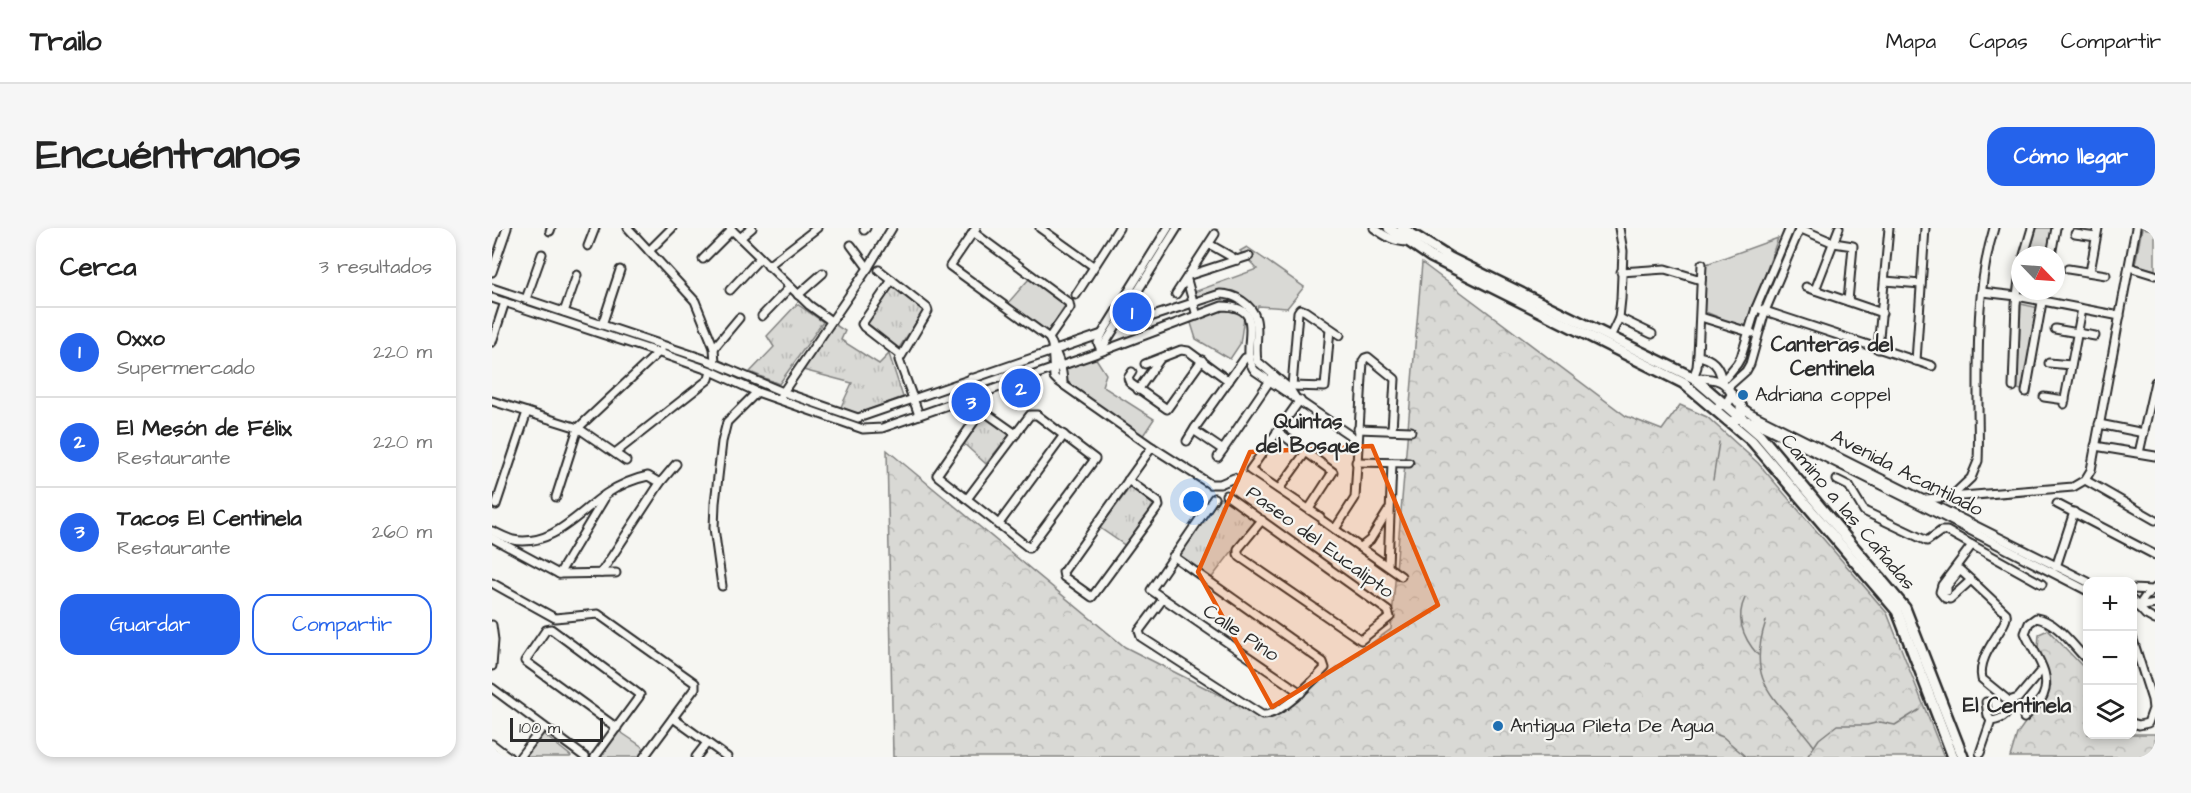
<!DOCTYPE html>
<html lang="es">
<meta charset="utf-8">
<style>
body{margin:0;font-family:"Architects Daughter",sans-serif;background:#f6f6f6;color:#222}
.controls{position:absolute;right:18px;bottom:18px;display:grid;overflow:hidden;border-radius:12px;box-shadow:0 3px 9px #0003}
.controls button{width:54px;height:54px;display:grid;place-items:center;padding:0;border:0;border-bottom:2px solid #e0e0e0;background:#fff;color:#222;font:30px sans-serif}
.compass{position:absolute;left:1519px;top:18px;width:54px;height:54px;border-radius:50%;background:#fff;box-shadow:0 3px 9px #0003;rotate:115deg}
.scale{position:absolute;left:18px;bottom:15px;width:93px;box-sizing:border-box;padding-left:6px;border:3px solid #2b2b2b;border-top:0;font-size:16px;line-height:21px;white-space:nowrap;color:#2b2b2b;-webkit-text-stroke:4px #f6f6f2;paint-order:stroke}
.you{position:absolute;left:702px;top:274px;width:21px;height:21px;margin:-15px;border:4px solid #fff;border-radius:50%;background:#1a73e8;box-shadow:0 0 0 9px #1a73e833}
.badge{display:grid;place-items:center;width:39px;height:39px;border-radius:50%;background:#2563eb;color:#fff;font-size:20px;font-weight:700}
.pin{position:absolute;translate:-50% -50%;border:3px solid #fff;box-shadow:0 2px 6px #0006}
.list{margin:0;padding:0;list-style:none}
h2{display:flex;justify-content:space-between;align-items:center;height:78px;margin:0;padding:0 24px;font-size:26px}
h2 small{font-size:20px;font-weight:400;color:#767676}
.list li{display:grid;grid-template-columns:39px 1fr auto;gap:18px;align-items:center;box-sizing:border-box;height:90px;padding:0 24px;border-top:2px solid #e0e0e0}
.list b{display:block;font-size:22px;white-space:nowrap}
.list p{margin:0;font-size:20px;white-space:nowrap;color:#767676}
.list em{font-size:20px;font-style:normal;color:#767676}
.actions{display:flex;gap:12px;padding:18px 24px}
.actions a{flex:1;padding:14px 0;border:2px solid #2563eb;border-radius:18px;text-align:center;font-size:21px;color:#2563eb}
.actions .main{background:#2563eb;color:#fff}
.icon{flex:none;width:33px;height:33px;fill:none;stroke:currentColor;stroke-width:2;stroke-linecap:round;stroke-linejoin:round}
.map{position:relative;flex:none;width:1663px;height:529px;overflow:hidden;border-radius:18px}
header{display:flex;align-items:center;gap:36px;box-sizing:border-box;height:84px;padding:0 30px;background:#fff;border-bottom:2px solid #e0e0e0}
header strong{font-size:28px}
nav{display:flex;gap:33px;margin-inline-start:auto;font-size:21px}
.intro{display:flex;align-items:center;justify-content:space-between;box-sizing:border-box;height:144px;padding:0 36px}
h1{margin:0;font-size:42px}
.button{padding:15px 27px;border-radius:18px;background:#2563eb;color:#fff;font-size:21px;font-weight:700}
main{display:flex;gap:36px;padding:0 36px}
aside{flex:1;background:#fff;border-radius:18px;box-shadow:0 3px 9px #0003}
.map>svg:first-child{display:block}
</style>
<header>
<strong>Trailo</strong>
<nav><a>Mapa</a><a>Capas</a><a>Compartir</a></nav>
</header>
<div class="intro"><h1>Encuéntranos</h1><a class="button">Cómo llegar</a></div>
<main>
<aside>
<h2>Cerca<small>3 resultados</small></h2>
<ul class="list">
<li><span class="badge">1</span><div><b>Oxxo</b><p>Supermercado</p></div><em>220 m</em></li>
<li><span class="badge">2</span><div><b>El Mesón de Félix</b><p>Restaurante</p></div><em>220 m</em></li>
<li><span class="badge">3</span><div><b>Tacos El Centinela</b><p>Restaurante</p></div><em>260 m</em></li>
</ul>
<div class="actions"><a class="main">Guardar</a><a>Compartir</a></div>
</aside>
<div class="map">
<svg width="1663" height="529" viewBox="0 0 1663 529">
<defs>
<pattern id="forest-crowns" width="20" height="18" patternUnits="userSpaceOnUse" patternTransform="scale(1.5)"><rect width="20" height="18" fill="#d9d9d5"/><path d="M2 6a3 3 0 1 1 6 0M12 15a3 3 0 1 1 6 0" fill="none" stroke="#babab7"/></pattern>
<pattern id="park-tufts" width="24" height="20" patternUnits="userSpaceOnUse" patternTransform="scale(1.5)"><rect width="24" height="20" fill="#d9d9d5"/><path d="M3 7l-1-3M5 7V3M7 7l1-3M15 17l-1-3M17 17v-4M19 17l1-3" fill="none" stroke="#babab7"/></pattern>
</defs>
<rect width="100%" height="100%" fill="#f6f6f2"/>
<filter id="ink" filterUnits="userSpaceOnUse"><feTurbulence type="fractalNoise" baseFrequency=".0167" numOctaves="2"/><feDisplacementMap in="SourceGraphic" scale="12" xChannelSelector="R" yChannelSelector="G"/><feConvolveMatrix kernelMatrix="1 2 1 2 8 2 1 2 1" color-interpolation-filters="sRGB"/></filter>
<g filter="url(#ink)">
<g fill="#d9d9d5" stroke="#828280" stroke-width="1.5">
<polygon points="1545,0 1562,0 1557,27 1537,27"/>
<polygon points="1650,0 1663,2 1663,42 1643,37"/>
<polygon points="1286,10 1254,101 1209,82 1209,38"/>
<path d="M755,19L812,59L795,80L766,78L764,84C739,62 738,61 705,68L702,64L765,41L748,23Z"/>
<polygon points="537,51 574,76 556,104 515,76"/>
<polygon points="1529,76 1547,80 1534,163 1525,161"/>
<polygon points="734,78 745,81 752,89 748,116 738,131 704,111 698,92"/>
<polygon points="603,129 614,146 610,158 662,191 650,209 576,154 573,141"/>
<polygon points="127,503 155,522 150,529 108,529"/>
<polygon points="51,506 79,528 78,529 34,529"/>
</g>
<g fill="url(#forest-crowns)" stroke="#828280" stroke-width="1.5">
<polygon points="930,35 1134,188 1170,202 1188,177 1215,189 1266,235 1395,385 1452,529 401,529 395,222 633,419 775,491 899,401"/>
<polygon points="1556,402 1595,443 1596,506 1663,506 1663,529 1518,529 1525,506 1559,458 1546,421 1547,406"/>
</g>
<g fill="url(#park-tufts)" stroke="#828280" stroke-width="1.5">
<polygon points="400,59 432,83 407,120 374,94"/>
<polygon points="305,76 331,94 287,156 258,144 282,119 275,108"/>
<polygon points="342,96 353,103 349,112 387,136 397,126 411,169 362,187 348,181 360,155 311,142"/>
<polygon points="492,187 518,206 494,236 471,215"/>
<polygon points="638,259 663,278 634,318 608,300"/>
<polygon points="728,270 765,291 718,352 684,328"/>
</g>
<g fill="none" stroke-linecap="round" stroke-linejoin="round">
<g stroke="#7a7a78" stroke-width="1.5">
<polyline points="1221,252 1227,214"/>
<path d="M1253,370C1243,391 1251,410 1266,427"/>
<path d="M1274,393C1252,459 1287,471 1322,518"/>
<polyline points="1200,497 1231,509 1254,529"/>
<polyline points="1315,529 1327,511 1345,497 1375,497 1388,494 1403,497 1427,482"/>
</g>
<defs>
<g id="minor">
<polyline points="136,0 203,73 222,120 223,135"/>
<polyline points="238,0 317,77 339,93"/>
<path d="M484,0L458,38L557,110C564,125 571,138 571,156"/>
<polyline points="548,0 601,38"/>
<path d="M882,0C893,8 902,14 917,14"/>
<polyline points="1307,0 1342,15 1361,18 1356,73"/>
<polyline points="372,2 374,0"/>
<polyline points="58,3 59,0"/>
<polyline points="481,4 577,75 578,80 557,110"/>
<polyline points="1583,6 1604,9"/>
<polyline points="248,10 260,0"/>
<polyline points="717,16 745,32"/>
<polyline points="359,17 376,40"/>
<polyline points="96,18 103,0"/>
<polyline points="157,23 180,0"/>
<polyline points="1532,27 1540,0"/>
<polyline points="1559,27 1564,0"/>
<polyline points="211,31 240,2"/>
<polyline points="276,38 325,0"/>
<polyline points="1637,39 1663,47"/>
<polyline points="1576,41 1614,47"/>
<polyline points="387,42 435,80 436,83 407,132 427,187"/>
<polyline points="0,44 15,0"/>
<polyline points="1129,44 1173,41 1209,52"/>
<polyline points="1598,44 1606,0"/>
<polyline points="698,47 757,28"/>
<polyline points="400,52 370,96 372,99 408,127"/>
<polyline points="695,52 705,88"/>
<polyline points="1393,53 1429,56"/>
<polyline points="1314,59 1390,85"/>
<polyline points="0,60 215,132 291,164 366,190 610,106"/>
<polyline points="238,62 268,30"/>
<polyline points="1323,62 1347,0"/>
<polyline points="1490,64 1525,68 1628,88"/>
<polyline points="684,66 723,6"/>
<polyline points="306,67 331,45"/>
<polyline points="584,67 627,0"/>
<path d="M0,70L168,125L219,143L265,164L371,201L390,200L600,127L730,78C780,79 744,120 763,143L865,212"/>
<polyline points="34,71 50,26"/>
<polyline points="1264,80 1440,138"/>
<polyline points="72,84 85,47"/>
<polyline points="270,88 298,59"/>
<polyline points="1127,90 1160,106"/>
<polyline points="1212,90 1260,105"/>
<path d="M627,93L637,96L728,66C736,66 743,68 750,73C774,89 761,110 765,133L798,161L803,169"/>
<polyline points="110,97 128,42"/>
<polyline points="1563,101 1603,108"/>
<polyline points="1118,109 1127,90 1129,71 1131,23 1127,0"/>
<polyline points="0,114 13,74"/>
<polyline points="560,116 562,149 566,153 660,219 718,256"/>
<polyline points="222,120 247,90"/>
<polyline points="1386,121 1397,0"/>
<polyline points="609,122 685,0"/>
<polyline points="609,122 606,115 610,106 676,0"/>
<path d="M1206,128C1221,130 1228,139 1230,154"/>
<polyline points="1424,133 1433,0"/>
<polyline points="1557,135 1579,137"/>
<polyline points="653,136 689,122 696,123 737,153"/>
<polyline points="640,144 636,150 638,155 675,181 710,132"/>
<polyline points="479,150 490,182 524,206"/>
<polyline points="1201,150 1205,139 1206,128 1210,36"/>
<path d="M1202,150C1247,149 1229,167 1258,185L1596,354"/>
<polyline points="1230,154 1245,136 1249,129 1264,80 1298,0"/>
<polyline points="800,158 833,159 838,101"/>
<polyline points="1236,159 1254,143 1258,136 1273,83 1308,0"/>
<polyline points="1521,159 1524,76 1528,44"/>
<polyline points="646,162 668,131"/>
<polyline points="796,163 800,158 806,84 808,81 813,83 848,107"/>
<polyline points="1534,164 1552,63"/>
<polyline points="289,167 376,40 400,0"/>
<polyline points="1552,169 1573,172"/>
<polyline points="808,172 758,242 828,289"/>
<polyline points="0,173 86,200 134,233"/>
<polyline points="1572,176 1590,81"/>
<polyline points="1235,193 1250,191 1262,194 1431,278 1596,363"/>
<polyline points="1607,196 1652,205"/>
<polyline points="866,201 919,203"/>
<polyline points="785,203 841,244 817,281"/>
<polyline points="695,213 703,200"/>
<polyline points="1603,218 1663,228"/>
<polyline points="731,222 703,203 703,200 753,130 758,129"/>
<polyline points="123,225 217,151 219,143"/>
<polyline points="1647,225 1663,154"/>
<polyline points="726,229 779,151"/>
<polyline points="864,234 917,235"/>
<polyline points="636,252 666,274 667,278 600,369 572,349 571,344 660,219"/>
<polyline points="1345,252 1357,258 1372,283 1435,313 1449,303 1455,303 1550,356"/>
<polyline points="1593,252 1663,292"/>
<polyline points="718,256 728,256 742,250"/>
<polyline points="787,261 814,224"/>
<polyline points="734,267 896,383 898,389 869,412 748,329 746,326 746,321 770,292"/>
<polyline points="64,269 86,200 169,122"/>
<polyline points="722,270 659,362 809,465"/>
<path d="M1458,270L1479,250L1486,233C1487,213 1486,193 1486,173C1486,115 1485,56 1502,0"/>
<polyline points="475,271 538,187 545,187 603,231 537,320 447,249 445,247 490,182"/>
<polyline points="1434,271 1581,259 1593,252 1599,242 1644,0"/>
<polyline points="1565,276 1663,327"/>
<polyline points="4,277 35,184"/>
<polyline points="831,293 909,348"/>
<polyline points="506,297 572,207"/>
<polyline points="843,301 863,270 871,133 873,130 876,129 903,151 900,202"/>
<path d="M0,303C7,306 14,310 21,312C60,319 85,286 114,266C126,258 141,251 156,248L168,255"/>
<polyline points="0,310 67,346 124,345"/>
<path d="M1480,317L1450,357L1448,364L1453,370L1458,371L1479,352L1514,385C1518,398 1484,425 1490,451L1517,473"/>
<polyline points="869,319 878,312 896,283"/>
<polyline points="896,338 900,235"/>
<polyline points="1564,339 1582,284"/>
<polyline points="109,345 168,255 184,236"/>
<polyline points="67,346 112,271"/>
<polyline points="0,355 63,390 106,386 203,455 203,460 152,529"/>
<polyline points="230,358 222,300 223,275 230,214 235,194 265,164"/>
<polyline points="1640,361 1660,362"/>
<polyline points="1455,363 1455,358 1468,342 1479,352"/>
<path d="M671,371L647,403L649,409L770,487C787,489 821,453 833,440L831,434L681,328"/>
<polyline points="1640,372 1654,387 1663,392"/>
<polyline points="1646,379 1653,369 1663,360"/>
<polyline points="1646,379 1663,376"/>
<polyline points="0,397 2,412 0,438"/>
<polyline points="1640,409 1660,472 1661,481 1656,495 1647,497 1640,495"/>
<polyline points="0,460 93,529"/>
<polyline points="1517,473 1526,470 1547,445"/>
<polyline points="1494,474 1496,488 1499,493"/>
<polyline points="181,490 235,529"/>
<path d="M1532,490C1538,483 1547,476 1551,468C1561,445 1541,425 1533,405L1537,395L1544,390C1565,393 1581,418 1596,433"/>
<polyline points="0,516 17,529"/>
<path d="M1488,525L1499,493C1512,491 1517,487 1517,473"/>
<polyline points="28,529 51,499"/>
<polyline points="103,529 147,469 148,467 59,401 54,402 33,433 125,500"/>
<polyline points="204,529 215,515"/>
</g>
<g id="secondary">
<polyline points="897,0 939,29 1191,155 1260,213 1405,383 1461,529"/>
<polyline points="910,0 958,30 1202,150 1268,207 1413,380 1471,529"/>
<polyline points="1228,177 1236,174 1240,167"/>
<polyline points="1249,178 1250,191"/>
</g>
</defs>
<use href="#minor" stroke="#2b2b2b" stroke-width="11"/>
<use href="#secondary" stroke="#2b2b2b" stroke-width="14"/>
<use href="#minor" stroke="#f6f6f2" stroke-width="7"/>
<use href="#secondary" stroke="#f6f6f2" stroke-width="9"/>
</g>
</g>
<path fill="#e8590c" fill-opacity="0.2" stroke="#e8590c" stroke-width="4.5" stroke-linejoin="round" d="M880,218L946,377L780,479L706,344L758,224Z"/>
<g fill="#1f6fb2" stroke="#f6f6f2" stroke-width="2">
<circle cx="1251" cy="167" r="6"/>
<circle cx="1006" cy="498" r="6"/>
</g>
<g text-anchor="middle" dominant-baseline="central" stroke-width="4.5" stroke-linejoin="round" paint-order="stroke">
<g font-size="20" fill="#2b2b2b" stroke="#f6f6f2" text-anchor="start">
<text x="1263" y="167">Adriana coppel</text>
<text x="1018" y="498">Antigua Pileta De Agua</text>
</g>
<g font-size="20" fill="#2b2b2b" stroke="#f6f6f2">
<text transform="translate(1415 245) rotate(27)">Avenida Acantilado</text>
<text transform="translate(1356 284) rotate(50)">Camino a las Cañadas</text>
<text transform="translate(828 314) rotate(36)">Paseo del Eucalipto</text>
<text transform="translate(749 405) rotate(34)">Calle Pino</text>
</g>
<g font-size="21" font-weight="bold" fill="#2b2b2b" stroke="#f6f6f2">
<text x="1340" y="116">Canteras del<tspan x="1340" dy="24">Centinela</tspan></text>
<text x="816" y="193">Quintas<tspan x="816" dy="24">del Bosque</tspan></text>
<text x="1525" y="477">El Centinela</text>
</g>
</g>
</svg>
<div class="controls">
<button>+</button>
<button>−</button>
<button><svg class="icon" aria-label="layers" viewBox="0 0 24 24"><path d="M12 4l9 5-9 5-9-5zM3 14l9 5 9-5"/></svg></button>
</div>
<svg class="compass" viewBox="-18 -18 36 36"><path d="M0-13l5 13h-10z" fill="#e53935"/><path d="M0 13l5-13h-10z" fill="#767676"/></svg>
<div class="scale">100 m</div>
<div class="you"></div>
<div class="pin badge" style="left:640px;top:84px">1</div>
<div class="pin badge" style="left:529px;top:160px">2</div>
<div class="pin badge" style="left:479px;top:174px">3</div>
</div>
</main>
